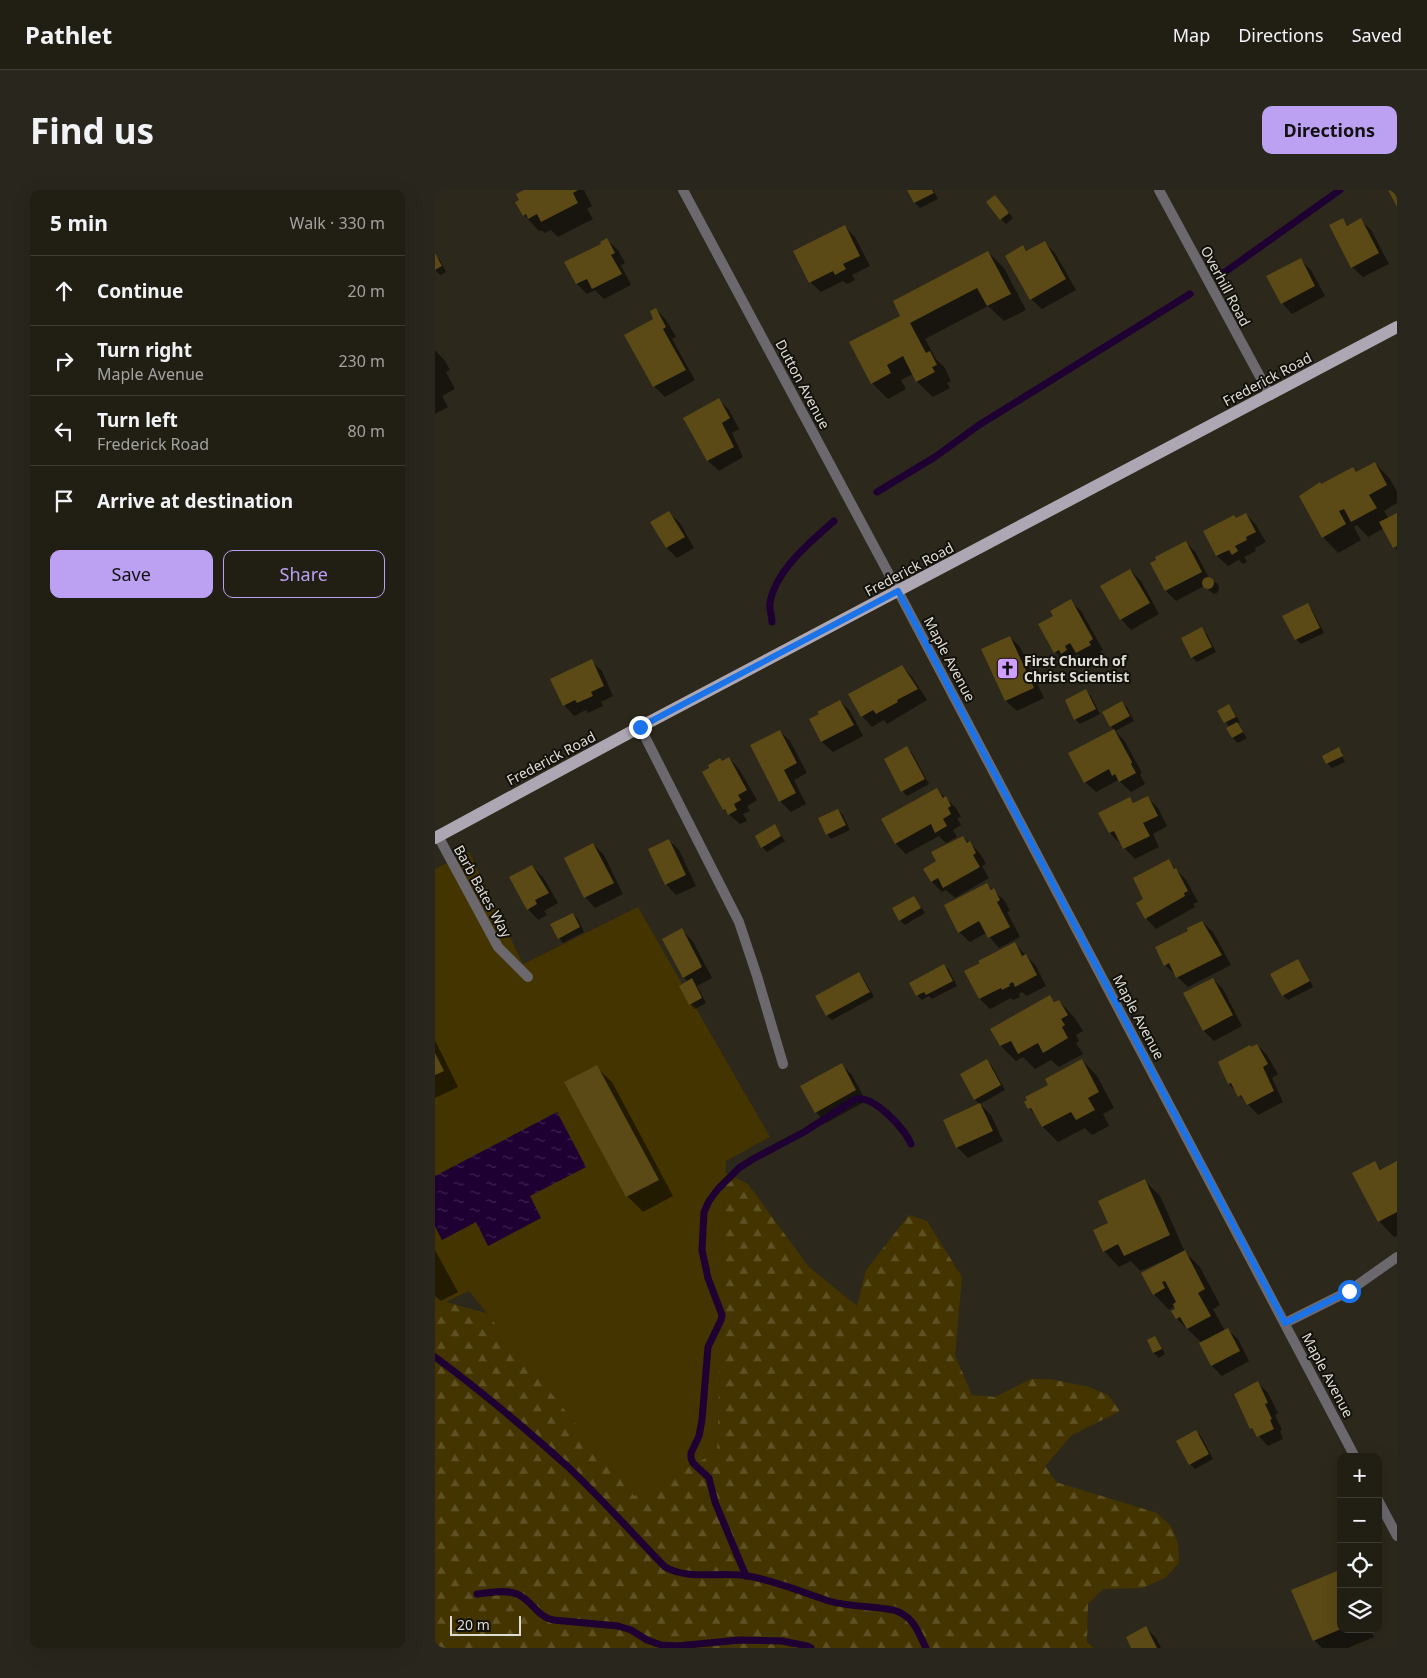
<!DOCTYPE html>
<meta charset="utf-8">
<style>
body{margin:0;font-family:"Noto Sans",sans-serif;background:#29271d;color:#f1f3f6}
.controls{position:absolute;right:15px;bottom:15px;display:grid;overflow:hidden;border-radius:10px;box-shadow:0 5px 20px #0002}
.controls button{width:45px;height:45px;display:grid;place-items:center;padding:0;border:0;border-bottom:1px solid #3e3c34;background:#211e14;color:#f1f3f6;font:25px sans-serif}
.scale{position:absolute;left:15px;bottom:12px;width:71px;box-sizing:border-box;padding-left:5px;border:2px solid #dfdcd4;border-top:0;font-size:14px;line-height:18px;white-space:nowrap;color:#dfdcd4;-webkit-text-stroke:4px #13110b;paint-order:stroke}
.stop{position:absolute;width:15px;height:15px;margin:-11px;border:4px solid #1a73e8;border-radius:50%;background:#fff}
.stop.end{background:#1a73e8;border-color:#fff;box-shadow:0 1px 5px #0008}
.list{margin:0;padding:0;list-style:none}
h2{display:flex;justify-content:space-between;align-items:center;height:65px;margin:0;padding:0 20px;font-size:21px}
h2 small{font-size:16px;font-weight:400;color:#a2a2a0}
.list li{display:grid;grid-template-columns:32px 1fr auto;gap:15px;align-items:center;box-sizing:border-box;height:70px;padding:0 20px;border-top:1px solid #3e3c34}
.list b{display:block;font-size:19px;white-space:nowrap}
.list p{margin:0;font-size:16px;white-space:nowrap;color:#a2a2a0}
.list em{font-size:16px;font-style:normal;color:#a2a2a0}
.actions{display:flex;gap:10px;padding:15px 20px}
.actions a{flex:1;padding:11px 0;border:1px solid #bca0f2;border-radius:10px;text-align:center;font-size:18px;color:#bca0f2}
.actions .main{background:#bca0f2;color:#111}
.icon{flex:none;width:28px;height:28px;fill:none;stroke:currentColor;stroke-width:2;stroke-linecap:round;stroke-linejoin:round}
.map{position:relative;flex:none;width:962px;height:1458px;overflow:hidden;border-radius:10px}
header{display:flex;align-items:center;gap:30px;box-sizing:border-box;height:70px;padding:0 25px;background:#211e14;border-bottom:1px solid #3e3c34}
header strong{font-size:24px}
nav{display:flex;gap:28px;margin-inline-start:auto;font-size:18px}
.intro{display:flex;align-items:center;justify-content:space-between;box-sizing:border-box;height:120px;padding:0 30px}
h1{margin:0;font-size:35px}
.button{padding:12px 22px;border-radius:10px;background:#bca0f2;color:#111;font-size:18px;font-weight:700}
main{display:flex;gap:30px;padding:0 30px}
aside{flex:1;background:#211e14;border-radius:10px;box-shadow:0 5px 20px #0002}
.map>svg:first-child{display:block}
</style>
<header>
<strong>Pathlet</strong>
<nav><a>Map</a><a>Directions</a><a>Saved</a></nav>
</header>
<div class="intro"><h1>Find us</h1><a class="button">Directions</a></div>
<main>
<aside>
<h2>5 min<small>Walk · 330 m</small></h2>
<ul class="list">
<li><svg class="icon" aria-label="ahead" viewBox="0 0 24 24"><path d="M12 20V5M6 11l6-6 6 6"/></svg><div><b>Continue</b></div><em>20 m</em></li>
<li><svg class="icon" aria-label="right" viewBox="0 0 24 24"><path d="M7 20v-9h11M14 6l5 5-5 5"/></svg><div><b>Turn right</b><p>Maple Avenue</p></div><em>230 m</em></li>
<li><svg class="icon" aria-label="left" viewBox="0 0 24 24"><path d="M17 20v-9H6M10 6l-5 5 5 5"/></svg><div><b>Turn left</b><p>Frederick Road</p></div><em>80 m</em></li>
<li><svg class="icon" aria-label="arrive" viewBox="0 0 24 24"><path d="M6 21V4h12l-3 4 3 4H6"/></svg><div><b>Arrive at destination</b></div></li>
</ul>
<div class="actions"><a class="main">Save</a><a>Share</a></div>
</aside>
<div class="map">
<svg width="962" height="1458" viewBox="0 0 962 1458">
<defs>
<pattern id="forest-firs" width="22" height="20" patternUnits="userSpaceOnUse" patternTransform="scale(1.25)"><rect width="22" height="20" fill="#433400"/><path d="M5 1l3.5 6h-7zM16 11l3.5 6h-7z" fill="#5e5124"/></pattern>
<pattern id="water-ripples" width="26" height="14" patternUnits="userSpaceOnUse" patternTransform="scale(1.25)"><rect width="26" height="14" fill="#1e0033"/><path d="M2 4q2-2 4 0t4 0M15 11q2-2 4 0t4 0" fill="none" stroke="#3e2550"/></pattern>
</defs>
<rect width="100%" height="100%" fill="#2c281b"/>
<polygon fill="url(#forest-firs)" points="279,977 313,994 373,1076 422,1116 431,1080 474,1025 492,1031 527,1087 520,1165 537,1205 560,1207 596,1189 615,1189 654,1197 673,1205 685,1221 637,1245 610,1276 621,1292 722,1323 736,1336 743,1353 744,1373 730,1388 708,1398 668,1399 653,1414 652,1452 659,1458 0,1458 0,1109 160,1153"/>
<polygon fill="#433400" points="34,662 88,774 203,717 335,947 291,971 282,1262 199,1306 34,1101 0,1117 0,679"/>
<polygon fill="url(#water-ripples)" points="122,922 151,977 95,1006 106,1028 53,1056 41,1032 7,1050 0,1036 0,986"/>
<g fill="#0007">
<polygon points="92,0 149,0 157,16 152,19 158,29 123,47 116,40 110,43 106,40 104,41 89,25"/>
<polygon points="474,0 498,0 503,9 485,18 480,13"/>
<polygon points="565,12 578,28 571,34 566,29"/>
<polygon points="908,30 914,36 926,30 936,40 954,74 928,87 917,77"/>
<polygon points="410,37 420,47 435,76 417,85 420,90 412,94 408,91 386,102 375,92"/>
<polygon points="172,50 183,60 190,73 186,75 196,95 169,109 160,100 152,104 142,94 167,54"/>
<polygon points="610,53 620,63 641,100 607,119 596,109 588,57 593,62"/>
<polygon points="553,62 569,78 591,120 569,131 553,116 490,149 501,169 510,178 516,191 512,193 515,198 498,207 482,192 478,184 466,190 471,199 453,209 437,193 467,126"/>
<polygon points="0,65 5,70 11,82 5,85 0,80"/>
<polygon points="866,70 876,80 890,106 857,124 847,113"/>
<polygon points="221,119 231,130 241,147 237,149 260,190 230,207 219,196"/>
<polygon points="0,160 10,171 15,180 11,182 20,199 7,206 13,217 0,224"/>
<polygon points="284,210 294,220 304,239 297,243 308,267 284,281 273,271 250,228"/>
<polygon points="940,273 955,289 962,302 962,313 949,321 954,329 962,324 962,360 949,338 933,347 922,335 919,337 926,350 903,363 888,347 886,295 918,278 922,283"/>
<polygon points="234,323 245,333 259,358 242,368 232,358 217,333"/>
<polygon points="811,324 821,335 831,352 820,358 821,361 809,367 812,372 808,374 804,370 793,376 782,366 770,342"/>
<polygon points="751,352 761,363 774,388 783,394 784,398 783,402 779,404 769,396 741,411 731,401"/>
<polygon points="695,380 706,391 724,424 696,440 686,429"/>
<polygon points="635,411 646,421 668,460 664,463 665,465 652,473 643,464 639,466 642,471 638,473 635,470 631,472 620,462 620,427"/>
<polygon points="872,415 877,420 889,443 866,454 861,449"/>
<polygon points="767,439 772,444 781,462 762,472 757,467"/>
<polygon points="575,447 585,457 609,508 582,521 571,511 548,460"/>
<polygon points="156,471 167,481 178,506 166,512 168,516 153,523 151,520 139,526 129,515"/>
<polygon points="467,476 477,487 492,510 452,534 449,530 437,537 427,526"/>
<polygon points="651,501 656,506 665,524 645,534 640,529"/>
<polygon points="405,511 415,521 428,546 398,562 387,552 376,530"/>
<polygon points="687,513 692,517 699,531 680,541 689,550 707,583 705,584 710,594 696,602 683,590 661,602 650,592 679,540 676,536"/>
<polygon points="794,516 798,521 805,532 802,534 812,548 803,553 798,548 793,539 795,538 784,521"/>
<polygon points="345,541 355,551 372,583 359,590 371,614 356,622 345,611 317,556"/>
<polygon points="472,558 477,563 494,594 472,606 467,601"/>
<polygon points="904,559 908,563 905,563 910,572 912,571 897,578 892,573"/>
<polygon points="294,568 304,579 322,610 312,616 315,621 308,624 312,631 305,634 289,620 268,582"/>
<polygon points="502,600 521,618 526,627 522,628 526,635 518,640 522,647 511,653 504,646 471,664 461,654"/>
<polygon points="694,608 700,614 713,608 723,618 732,636 718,644 724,657 700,669 675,643 665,623"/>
<polygon points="403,620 408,625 415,640 396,649 392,644"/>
<polygon points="339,636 350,651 332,662 327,657"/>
<polygon points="528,647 545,663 551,674 547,676 554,688 520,708 511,700 507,702 497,692 490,679 502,671"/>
<polygon points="234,650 244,660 261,696 241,705 231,694"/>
<polygon points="158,654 169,665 188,704 160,718 150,707"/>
<polygon points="733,671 751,690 763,712 758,714 760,717 721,739 711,728 710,710"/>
<polygon points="97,676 108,687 123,713 109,721 112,725 103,730 93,719"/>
<polygon points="552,695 569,710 575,721 572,722 585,747 564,758 551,743 535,752 524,742"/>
<polygon points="479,708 490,723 470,735 465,730"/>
<polygon points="138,724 143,729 149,742 128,753 124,748"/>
<polygon points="767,732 778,742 796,775 753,797 730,775 755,741"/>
<polygon points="246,740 257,750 277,788 262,796 271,813 260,819 255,814 253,792 249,787"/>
<polygon points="579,753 601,776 611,796 592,806 587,802 584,804 585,807 578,810 576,808 555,819 545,809 531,782"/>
<polygon points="862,771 867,775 878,797 853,810 848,805"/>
<polygon points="509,775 514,780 522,796 497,809 494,806 487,810 482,805"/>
<polygon points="424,784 428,788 439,807 397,830 392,826 382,807"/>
<polygon points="778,789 788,799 807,836 779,851 769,841"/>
<polygon points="615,807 621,813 624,811 639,827 648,841 641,845 644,851 641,853 648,864 624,877 616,870 600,879 588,867 581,871 566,856 557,840"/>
<polygon points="0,850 23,897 0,908"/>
<polygon points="822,855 832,865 843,884 837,888 848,912 823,925 794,894 784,872"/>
<polygon points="647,870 662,886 679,918 668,924 674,936 657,945 650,938 623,952 608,937 602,927 594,918 615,896"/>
<polygon points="552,871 557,876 570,900 545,914 556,925 568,951 533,968 522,957 545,914 540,910 526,885"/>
<polygon points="407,875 417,885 431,911 391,933 381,922"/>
<polygon points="161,877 177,892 238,1006 208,1022 192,1006"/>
<polygon points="962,972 962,1046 959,1047 944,1031 940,973 947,980"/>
<polygon points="710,991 725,1006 750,1062 765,1077 785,1115 778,1119 790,1141 792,1139 803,1149 814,1171 787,1186 777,1176 765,1154 767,1153 742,1129 740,1116 734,1120 719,1104 729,1073 728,1071 705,1081 696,1071 684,1077 669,1061 675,1033"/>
<polygon points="0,1060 23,1102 6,1111 0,1106"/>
<polygon points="719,1148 724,1153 730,1164 724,1168 719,1163 713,1151"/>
<polygon points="823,1193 833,1203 843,1223 840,1225 847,1240 845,1241 848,1249 833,1256 816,1238"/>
<polygon points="761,1242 766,1246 778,1269 760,1279 755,1274"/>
<polygon points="901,1382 906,1386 906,1439 935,1439 939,1447 913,1458 887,1458 879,1450"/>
<polygon points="711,1438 721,1448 726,1458 698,1458"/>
</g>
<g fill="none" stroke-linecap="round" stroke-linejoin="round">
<g stroke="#1e0033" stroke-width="7">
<polyline points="790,82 905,0"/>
<polyline points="442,302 500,267 544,235 755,104"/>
<path d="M337,432C337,426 334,419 335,413C340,381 376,351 399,331"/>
<path d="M0,1167C46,1201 90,1238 132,1276C166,1308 197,1343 230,1377C256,1391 285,1381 313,1386C341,1391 367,1402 394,1411C415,1417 437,1416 459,1420C479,1427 482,1440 491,1458"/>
<path d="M311,1386L280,1312L274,1288L258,1273L256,1268V1263L264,1246L267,1230L273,1157L286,1130L287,1125L273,1088L267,1060L269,1022L274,1011L283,999L304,978L318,969L369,942L421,909C439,905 470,939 476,954"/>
<path d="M42,1404C54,1403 71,1399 82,1404C97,1410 101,1426 118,1430L183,1436L196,1440L212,1450L226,1455L242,1456L305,1450L347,1451L372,1456L376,1458"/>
</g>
</g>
<g fill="#5b4a15">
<polygon points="89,0 143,0 138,3 143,13 106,32 102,24 93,29 91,24 88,26 80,12 84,10 81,4"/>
<polygon points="472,0 497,0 499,3 479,13"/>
<polygon points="953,0 962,0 962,17"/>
<polygon points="560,5 574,23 565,30 551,12"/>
<polygon points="908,28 912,36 926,28 944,63 916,78 894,35"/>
<polygon points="410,35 425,66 408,74 411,79 400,85 398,81 374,93 358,61"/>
<polygon points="172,48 180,63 176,65 187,84 157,99 152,89 141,94 129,72 166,54 165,52"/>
<polygon points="610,51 631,89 595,110 570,66 588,55 591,61"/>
<polygon points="553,61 576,104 552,116 542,98 475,133 491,163 495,161 502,175 497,177 500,182 481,192 468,166 452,175 456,183 436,194 414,152 465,126 458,111"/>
<polygon points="0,63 7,76 0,80"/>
<polygon points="866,68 880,96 846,114 831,86"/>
<polygon points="221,118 231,137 228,139 251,180 218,197 189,145 218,129 215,121"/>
<polygon points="284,208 295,228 287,233 299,257 272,271 248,228"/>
<polygon points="940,272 952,295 934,305 942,318 916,332 909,319 904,321 911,334 887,348 864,306 885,292 886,294 918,277 921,282"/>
<polygon points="234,321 250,347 231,358 215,332"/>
<polygon points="811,323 821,342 811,347 812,350 800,356 803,361 797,365 794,360 781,366 768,341 799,325 801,328"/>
<polygon points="962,323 962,356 958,358 944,332"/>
<polygon points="751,351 767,382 730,401 715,373 721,370 720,367"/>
<polygon points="695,379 715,413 685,430 665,396"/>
<circle cx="773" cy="393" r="6"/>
<polygon points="636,409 658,449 654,452 656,455 641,463 635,453 630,456 632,460 626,464 624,460 619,463 603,434 618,426 615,421"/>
<polygon points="873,413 885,438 860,450 847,426"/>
<polygon points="767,437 777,457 756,468 746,448"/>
<polygon points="575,446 599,498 570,511 546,459"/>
<polygon points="157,469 169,496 156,502 158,506 142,513 140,510 128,516 115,489"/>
<polygon points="467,475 483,499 462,510 463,512 441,524 438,520 426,527 413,504"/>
<polygon points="651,499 661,519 639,530 630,510"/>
<polygon points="405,510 419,535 386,552 374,529 384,524 382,522"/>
<polygon points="687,511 695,526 675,537 667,522"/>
<polygon points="794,514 801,527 789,533 782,521"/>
<polygon points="802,532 808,542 797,548 791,538"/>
<polygon points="679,539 697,572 696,574 701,583 684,592 680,584 677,586 674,579 649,593 633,563"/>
<polygon points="345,540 362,573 349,580 361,603 344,612 315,555"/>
<polygon points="472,556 490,589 466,602 449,569"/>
<polygon points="904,557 908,566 891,574 887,566"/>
<polygon points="294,567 312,600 303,605 306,610 299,614 302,620 293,625 290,619 288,620 267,582 274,578 273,575 285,568 287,571"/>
<polygon points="502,598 508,608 511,606 516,616 513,618 516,624 508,629 512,636 500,643 496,634 460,654 446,629"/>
<polygon points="713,606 723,626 708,633 715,646 688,659 679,641 674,643 663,623 695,607 698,613"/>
<polygon points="403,619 411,635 391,645 383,628"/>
<polygon points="340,634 346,646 326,658 320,646"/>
<polygon points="528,646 532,653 535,651 541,663 538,665 545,677 508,698 503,688 496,692 488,679 501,671 496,662"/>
<polygon points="234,649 251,685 230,695 213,659"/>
<polygon points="158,653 179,693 149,708 129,668"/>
<polygon points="734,669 739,679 741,678 753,701 749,703 750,706 710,729 701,713 708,709 698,688"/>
<polygon points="97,675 114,703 100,710 102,714 92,720 74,687"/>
<polygon points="552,693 556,700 559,698 565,710 562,712 575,737 553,748 544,731 523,743 509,715"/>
<polygon points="479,706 486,718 464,731 457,718"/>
<polygon points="138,723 145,737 123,749 115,734"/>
<polygon points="767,731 787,765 741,788 734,773 729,776 720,757 753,741 752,738"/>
<polygon points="247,738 267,777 248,788 227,749"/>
<polygon points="580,752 587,766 591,764 602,785 580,797 578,792 574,794 575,796 567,800 566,798 544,809 529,781 545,773 543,771"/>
<polygon points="863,769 875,791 847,806 835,784"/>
<polygon points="509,774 518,791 491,805 489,802 481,806 474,793"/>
<polygon points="424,782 435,802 391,826 380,806"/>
<polygon points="257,788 267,808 254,815 244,796"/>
<polygon points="778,788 798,825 768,841 748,803"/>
<polygon points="615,805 619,812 624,810 633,825 626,829 630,835 627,837 633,848 608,863 603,853 583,864 576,851 565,856 555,839"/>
<polygon points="822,854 833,874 828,877 839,901 812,915 806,905 803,907 796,893 793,894 783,872 815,855 816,857"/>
<polygon points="0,863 9,881 0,885"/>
<polygon points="552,869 566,895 539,910 525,884"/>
<polygon points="647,869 664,902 653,908 660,920 641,930 636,922 607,937 596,918 593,919 589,912 592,910 590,907 613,895 610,889"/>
<polygon points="407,873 421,900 380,923 365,896"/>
<polygon points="162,875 224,990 191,1007 129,892"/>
<polygon points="545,913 558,941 521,958 508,930"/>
<polygon points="940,971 945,980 962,971 962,1022 943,1032 917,983"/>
<polygon points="710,989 735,1045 689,1066 683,1054 668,1062 658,1040 673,1033 663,1011"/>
<polygon points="750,1060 770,1099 763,1103 776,1126 752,1139 745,1127 741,1129 736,1121 740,1119 738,1114 741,1112 730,1091 727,1092 730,1098 718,1105 706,1083"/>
<polygon points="793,1138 805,1161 776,1176 764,1153"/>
<polygon points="720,1146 727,1159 718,1163 712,1150"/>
<polygon points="823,1191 833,1213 830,1214 837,1229 835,1230 839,1239 822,1247 817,1238 815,1239 799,1204"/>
<polygon points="761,1240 774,1264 754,1275 741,1251"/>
<polygon points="902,1381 906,1390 906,1439 878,1451 856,1400"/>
<polygon points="711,1436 722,1458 696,1458 691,1447"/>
</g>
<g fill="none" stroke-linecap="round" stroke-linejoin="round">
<g stroke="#6b686e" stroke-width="10">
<polyline points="205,537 304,732 322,786 348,874"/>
<polyline points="3,646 63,757 93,787"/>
<polyline points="850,1133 914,1101 962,1067"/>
</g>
<g stroke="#6b686e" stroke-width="10">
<polyline points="248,0 463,401 920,1267"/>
<polyline points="724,0 835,205"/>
<polyline points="943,1310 962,1346"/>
</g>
<polyline stroke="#ada7b4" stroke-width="12" points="0,648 205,537 962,137"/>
</g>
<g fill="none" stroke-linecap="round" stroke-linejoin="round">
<polyline stroke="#1a73e8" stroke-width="6" points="205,537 463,401 850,1133 914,1101"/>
</g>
<defs>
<symbol id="church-square" viewBox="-11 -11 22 22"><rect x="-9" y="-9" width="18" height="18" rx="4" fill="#cf9eff" stroke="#13110b"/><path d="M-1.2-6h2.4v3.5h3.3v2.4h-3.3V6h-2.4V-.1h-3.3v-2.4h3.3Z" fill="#111"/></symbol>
</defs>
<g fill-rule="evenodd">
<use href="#church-square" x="560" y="466" width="25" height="25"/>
</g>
<g text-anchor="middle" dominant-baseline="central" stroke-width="4" stroke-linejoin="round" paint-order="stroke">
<g font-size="14" fill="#dfdcd4" stroke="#13110b">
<text transform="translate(791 96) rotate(62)">Overhill Road</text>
<text transform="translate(832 189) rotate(-28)">Frederick Road</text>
<text transform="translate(368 194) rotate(62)">Dutton Avenue</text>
<text transform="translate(474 379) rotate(-28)">Frederick Road</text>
<text transform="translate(515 469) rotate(62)">Maple Avenue</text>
<text transform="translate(116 568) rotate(-28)">Frederick Road</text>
<text transform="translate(48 701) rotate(61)">Barb Bates Way</text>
<text transform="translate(704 827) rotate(62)">Maple Avenue</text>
<text transform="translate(893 1185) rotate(62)">Maple Avenue</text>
</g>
<g font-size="14" font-weight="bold" fill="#dfdcd4" stroke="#13110b" text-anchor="start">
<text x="589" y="470">First Church of<tspan x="589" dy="16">Christ Scientist</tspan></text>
</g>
</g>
</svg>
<div class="controls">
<button>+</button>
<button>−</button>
<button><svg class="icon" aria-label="locate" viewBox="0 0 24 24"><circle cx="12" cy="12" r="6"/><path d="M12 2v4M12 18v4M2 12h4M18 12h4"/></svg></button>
<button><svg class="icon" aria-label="layers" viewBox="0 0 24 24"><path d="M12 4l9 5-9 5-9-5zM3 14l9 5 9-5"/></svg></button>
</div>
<div class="scale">20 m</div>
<div class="stop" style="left:914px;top:1101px"></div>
<div class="stop end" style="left:205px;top:537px"></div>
</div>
</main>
